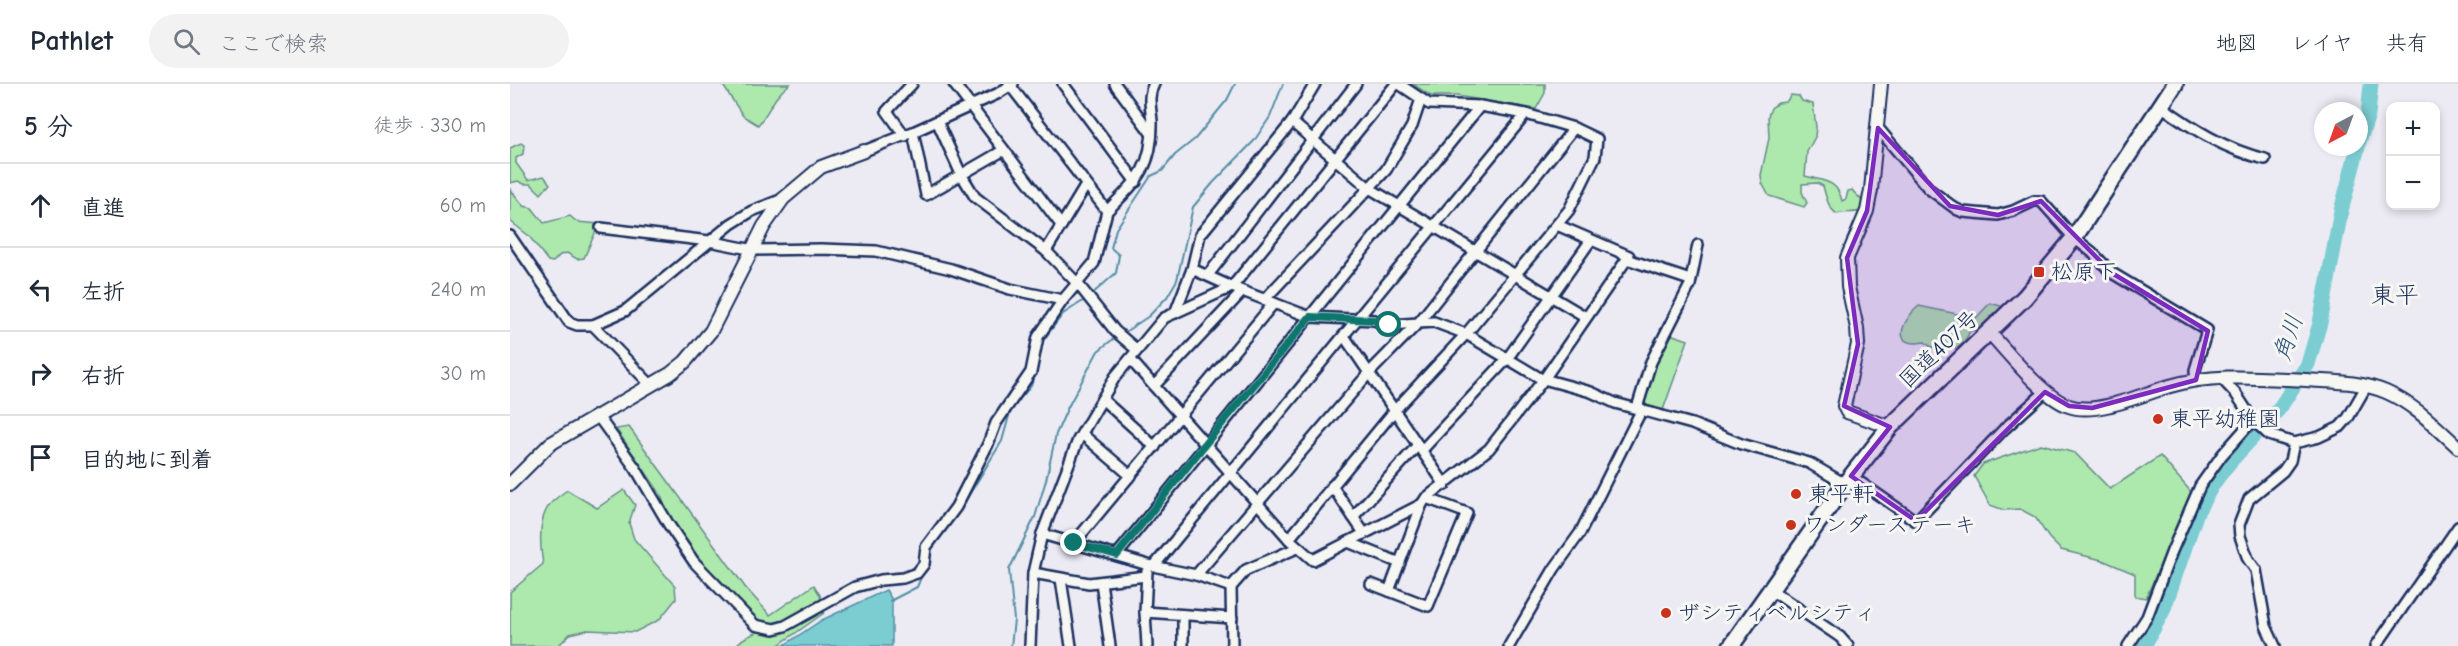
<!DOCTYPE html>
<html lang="ja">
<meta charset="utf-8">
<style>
body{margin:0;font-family:"Comic Neue","Klee One",sans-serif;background:#f2f2f3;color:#1f2937}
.controls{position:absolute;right:18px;top:18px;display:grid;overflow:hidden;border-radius:12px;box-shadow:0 3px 9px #0003}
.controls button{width:54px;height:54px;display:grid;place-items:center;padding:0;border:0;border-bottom:2px solid #e0e1e3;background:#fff;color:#1f2937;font:30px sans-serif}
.compass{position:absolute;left:1804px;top:18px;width:54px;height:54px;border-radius:50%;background:#fff;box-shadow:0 3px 9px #0003;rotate:221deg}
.stop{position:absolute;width:18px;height:18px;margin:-14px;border:4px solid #0f766e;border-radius:50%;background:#fff}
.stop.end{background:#0f766e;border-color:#fff;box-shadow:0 2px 6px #0008}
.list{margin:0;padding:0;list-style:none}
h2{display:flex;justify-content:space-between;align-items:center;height:78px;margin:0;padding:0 24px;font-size:26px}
h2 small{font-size:20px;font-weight:400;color:#747a83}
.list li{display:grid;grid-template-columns:39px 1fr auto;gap:18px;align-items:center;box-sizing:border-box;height:84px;padding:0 24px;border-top:2px solid #e0e1e3}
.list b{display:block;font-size:22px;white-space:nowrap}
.list em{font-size:20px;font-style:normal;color:#747a83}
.icon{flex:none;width:33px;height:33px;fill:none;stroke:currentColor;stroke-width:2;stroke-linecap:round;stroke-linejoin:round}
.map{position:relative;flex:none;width:1948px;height:562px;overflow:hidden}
header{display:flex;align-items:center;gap:36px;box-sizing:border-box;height:84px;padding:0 30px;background:#fff;border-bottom:2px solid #e0e1e3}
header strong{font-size:28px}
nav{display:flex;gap:33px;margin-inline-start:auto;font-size:21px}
.search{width:420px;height:54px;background:#f2f2f3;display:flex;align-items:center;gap:15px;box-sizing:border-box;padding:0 21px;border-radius:33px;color:#747a83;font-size:22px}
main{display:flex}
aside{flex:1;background:#fff}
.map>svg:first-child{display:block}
</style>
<header>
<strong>Pathlet</strong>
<div class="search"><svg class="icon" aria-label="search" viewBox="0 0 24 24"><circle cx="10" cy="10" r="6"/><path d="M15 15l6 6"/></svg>ここで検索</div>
<nav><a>地図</a><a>レイヤ</a><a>共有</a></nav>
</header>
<main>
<aside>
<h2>5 分<small>徒歩 · 330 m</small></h2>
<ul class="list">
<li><svg class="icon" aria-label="ahead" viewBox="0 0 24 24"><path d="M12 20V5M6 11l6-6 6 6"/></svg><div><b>直進</b></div><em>60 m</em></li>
<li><svg class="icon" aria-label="left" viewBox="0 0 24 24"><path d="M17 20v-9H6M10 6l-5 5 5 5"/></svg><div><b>左折</b></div><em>240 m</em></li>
<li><svg class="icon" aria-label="right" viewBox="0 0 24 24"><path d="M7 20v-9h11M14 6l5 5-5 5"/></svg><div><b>右折</b></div><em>30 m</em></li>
<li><svg class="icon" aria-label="arrive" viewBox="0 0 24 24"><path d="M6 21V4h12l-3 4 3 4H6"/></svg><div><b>目的地に到着</b></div></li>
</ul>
</aside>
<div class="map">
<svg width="1948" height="562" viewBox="0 0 1948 562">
<rect width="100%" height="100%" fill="#ecebf4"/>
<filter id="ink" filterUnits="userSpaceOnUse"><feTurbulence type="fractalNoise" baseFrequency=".0167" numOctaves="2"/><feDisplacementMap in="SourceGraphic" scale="12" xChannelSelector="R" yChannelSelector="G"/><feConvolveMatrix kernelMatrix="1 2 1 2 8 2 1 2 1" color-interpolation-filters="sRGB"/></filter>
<g filter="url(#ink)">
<g fill="#ade8ad" stroke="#648c86" stroke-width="1.5">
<path d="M212,0H280C262,14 262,24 248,41L233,32Z"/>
<polygon points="903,0 1035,0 1035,9 1026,25 947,12 921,12"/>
<path d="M1281,11L1289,12L1292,17L1303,20L1306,43L1305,53L1297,68L1295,92C1312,97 1327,95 1332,117L1336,115L1338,107L1342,106C1348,114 1357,116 1351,127C1342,130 1336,127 1327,130C1318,124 1316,113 1313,102L1307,99L1292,100V108L1297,119L1294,123L1259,112L1252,99L1251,91L1259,54L1258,32L1261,24L1268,19L1276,18Z"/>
<polygon points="11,59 14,61 13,70 6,74 6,79 18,96 34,92 40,100 31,110 21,100 14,100 8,97 0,99 0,64"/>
<polygon points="0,105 14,122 22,124 34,139 60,132 67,138 89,140 74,174 67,175 57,169 50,171 43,178 38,177 19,152 0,137"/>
<path d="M1480,219L1491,222V225L1467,246L1460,247C1447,275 1445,257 1428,265L1420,262L1415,258C1412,258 1409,259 1405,259C1379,258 1399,229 1409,222L1466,234Z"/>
<polygon points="1160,250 1178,256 1153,326 1133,321 1146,279"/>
<polygon points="119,343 235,503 260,531 304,501 310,511 314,529 267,562 225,562 233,555 247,548 240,529 214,504 184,468 159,433 150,409 106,345"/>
<polygon points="1531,360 1565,369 1600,405 1650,372 1681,408 1636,514 1625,512 1625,490 1592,476 1551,466 1539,454 1525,433 1510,425 1494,426 1480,421 1464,392 1473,380"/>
<path d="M57,406L87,424L114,406L125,421L119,439L124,455L165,502L166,515L149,536L125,548L77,546L60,550L48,562H0V508L33,480C30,462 27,433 42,418C46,414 52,410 57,406Z"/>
</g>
<polygon fill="#7ccdd2" stroke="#558ea4" stroke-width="1.5" points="376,506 382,516 382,562 273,562 312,536"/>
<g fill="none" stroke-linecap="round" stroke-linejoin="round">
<g stroke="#558ea4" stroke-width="2">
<polyline points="581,211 606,189 609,171 601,164 606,145 641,92 652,87 665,71 685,55 717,16 725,0"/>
<polyline points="612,250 639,232 657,213 667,196 683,123 703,99 744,57 760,33 773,0"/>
<polyline points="435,445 451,424 492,357 501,325 521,302 527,286 532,258 553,230 576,215"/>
<polyline points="419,472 423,461"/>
<polyline points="380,517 407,503 414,486"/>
<polyline points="501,562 504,536 499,486 525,433 536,396 546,350 558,323 588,267 607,252"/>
</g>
<g stroke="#7ccdd2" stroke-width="15">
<polyline points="1849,58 1858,31 1861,0"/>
<polyline points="1634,562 1653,527 1687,428 1703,400 1719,379 1769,325 1798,280 1810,239 1831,127 1848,63"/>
</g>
<defs>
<g id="minor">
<polyline points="444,0 551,141"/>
<path d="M499,0L597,127C628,96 643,83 642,37C641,24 637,12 644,0"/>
<polyline points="553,0 626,98"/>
<polyline points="605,0 641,49"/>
<path d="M1651,22C1683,45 1716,66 1755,75"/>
<polyline points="427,37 451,90 465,113 536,167"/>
<polyline points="782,38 859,104 1076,233"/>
<polyline points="1368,44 1419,105 1446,125 1453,128 1488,131 1503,127 1524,117 1531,117 1564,154 1582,168 1602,189 1697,246 1685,286 1686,296"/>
<polyline points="403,48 416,111 494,66"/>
<polyline points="395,52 377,27 402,0"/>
<polyline points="354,67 403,48 487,10 503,0"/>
<polyline points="576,101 536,167 568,200 605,247 627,266"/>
<polyline points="91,144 199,157 244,166 311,165 366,167 441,185 500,205 553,216"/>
<polyline points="0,152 59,238 67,241 83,241 115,227 221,140 242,127 273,115"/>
<polyline points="1117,175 1180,196"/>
<polyline points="682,185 722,203 886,0"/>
<polyline points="698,191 846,0"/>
<polyline points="755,215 876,86 902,42 911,15"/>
<polyline points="665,229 682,185 690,151 782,38 805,0"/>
<polyline points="909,238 1064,44"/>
<polyline points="83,241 140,300"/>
<polyline points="834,252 935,401"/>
<polyline points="620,275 779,455 803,476 912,420 916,414 979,365 1034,295 1119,172 1047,141"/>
<polyline points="1710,293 1726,310 1743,336 1759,351 1784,359 1809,353 1830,343 1838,334 1857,301"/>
<polyline points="644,302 732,208"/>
<polyline points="592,315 645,363"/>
<polyline points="1127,324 1141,278 1180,201 1188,161"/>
<polyline points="87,331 126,385 159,441 184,478 245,541 264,545 275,542 345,503 371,496 393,494 407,489 414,480 416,463 446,423 478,360 486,339 521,288 528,253 553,216 584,179 597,127"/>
<polyline points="572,350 621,392"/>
<polyline points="912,366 997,275 1081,156"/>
<polyline points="1341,392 1406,437 1494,345 1536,307"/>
<polyline points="822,402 854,449"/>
<polyline points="843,433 908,361"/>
<polyline points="532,450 638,481 686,491 721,503"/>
<polyline points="779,455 885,326 956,250 1059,126 1085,73 1087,55 1064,44 1016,30 970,22 919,20 889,0"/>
<polyline points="838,458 890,479"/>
<polyline points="564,459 764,219"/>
<polyline points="607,471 970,22"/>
<polyline points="644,482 1016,30"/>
<polyline points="637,487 635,528 637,562"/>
<polyline points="523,489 579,499 636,492"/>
<polyline points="686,491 859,289 908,239"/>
<polyline points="551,495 561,562"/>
<polyline points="591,498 600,562"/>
<polyline points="861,500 918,522 957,429 916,414"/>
<polyline points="1261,506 1330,553 1338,562"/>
<polyline points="879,507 912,420"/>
<polyline points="635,528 722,534"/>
<polyline points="520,562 523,489 532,450 568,356 605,293 654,234 722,203 800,233 864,236 879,241 924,238 956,250 1030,294 1081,308 1105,319 1182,340 1231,360 1299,379 1335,400"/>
<polyline points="673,562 673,531"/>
<polyline points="722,562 721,503 736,486 787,464"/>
<polyline points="999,562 1044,485 1070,449 1132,325"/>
<polyline points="1618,562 1637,533 1662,467 1690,402 1712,371 1743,336"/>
<polyline points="1765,562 1756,542 1746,486 1738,475 1730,452 1729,441 1739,415 1773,387 1780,377 1784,359"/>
<polyline points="1866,562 1948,443"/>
</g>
<g id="tertiary">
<polyline points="1371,0 1361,106 1357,127 1337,174 1338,203 1347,244 1348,260 1334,322 1337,328 1380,343"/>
<path d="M1479,248C1498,269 1533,313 1559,322C1586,332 1633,310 1660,302C1704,289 1750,294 1796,296C1824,298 1850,297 1876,308C1904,320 1926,343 1948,363"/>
<polyline points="0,400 40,360 160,290 175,278 201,247 254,142 273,115 311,83 354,67"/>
</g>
<polyline id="trunk" points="1221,562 1335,400 1380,343 1515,213 1564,154 1665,0"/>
</defs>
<use href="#minor" stroke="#1b2f5e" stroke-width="14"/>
<use href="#tertiary" stroke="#1b2f5e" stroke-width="16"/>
<use href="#trunk" stroke="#1b2f5e" stroke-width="20"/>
<use href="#minor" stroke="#f6f6f2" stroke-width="9"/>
<use href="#tertiary" stroke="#f6f6f2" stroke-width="12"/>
<use href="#trunk" stroke="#f6f6f2" stroke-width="15"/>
</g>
</g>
<g fill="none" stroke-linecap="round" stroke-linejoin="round" filter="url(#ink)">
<polyline stroke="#0f766e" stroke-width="8" points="564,459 607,471 695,360 800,233 864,236 879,241"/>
</g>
<path fill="#7b2cbf" fill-opacity="0.2" stroke="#7b2cbf" stroke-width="4.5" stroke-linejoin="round" d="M1368,44L1440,122L1488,131L1531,117L1602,189L1698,247L1686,296L1582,324L1559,322L1535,308L1406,437L1341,392L1380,343L1334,322L1348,260L1337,174L1357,127Z"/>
<g fill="#c8321e" stroke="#f6f6f2" stroke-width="2">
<rect x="1523" y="182" width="12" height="12" rx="3"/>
<circle cx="1648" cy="335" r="6"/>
<circle cx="1286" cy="410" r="6"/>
<circle cx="1281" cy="441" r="6"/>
<circle cx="1156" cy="529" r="6"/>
</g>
<g text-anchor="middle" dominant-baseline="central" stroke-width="6" stroke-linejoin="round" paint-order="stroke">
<g font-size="22" fill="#1b2f5e" stroke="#f6f6f2" text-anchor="start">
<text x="1541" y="188">松原下</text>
<text x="1660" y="335">東平幼稚園</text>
<text x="1298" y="410">東平軒</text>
<text x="1293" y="441">ワンダーステーキ</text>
<text x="1168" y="529">ザシティベルシティ</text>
</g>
<g font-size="22" fill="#1b2f5e" stroke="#f6f6f2">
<text transform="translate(1429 265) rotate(-44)">国道407号</text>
</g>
<g font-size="24" fill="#1b2f5e" stroke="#f6f6f2">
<text x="1885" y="211">東平</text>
</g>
<g font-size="24" font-style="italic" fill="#33567b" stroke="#f6f6f2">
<text transform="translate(1778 254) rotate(-72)">角川</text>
</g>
</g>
</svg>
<div class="controls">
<button>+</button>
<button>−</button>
</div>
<svg class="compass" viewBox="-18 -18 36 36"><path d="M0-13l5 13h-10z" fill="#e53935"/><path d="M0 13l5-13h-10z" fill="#747a83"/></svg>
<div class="stop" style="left:879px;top:241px"></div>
<div class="stop end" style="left:564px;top:459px"></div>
</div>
</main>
